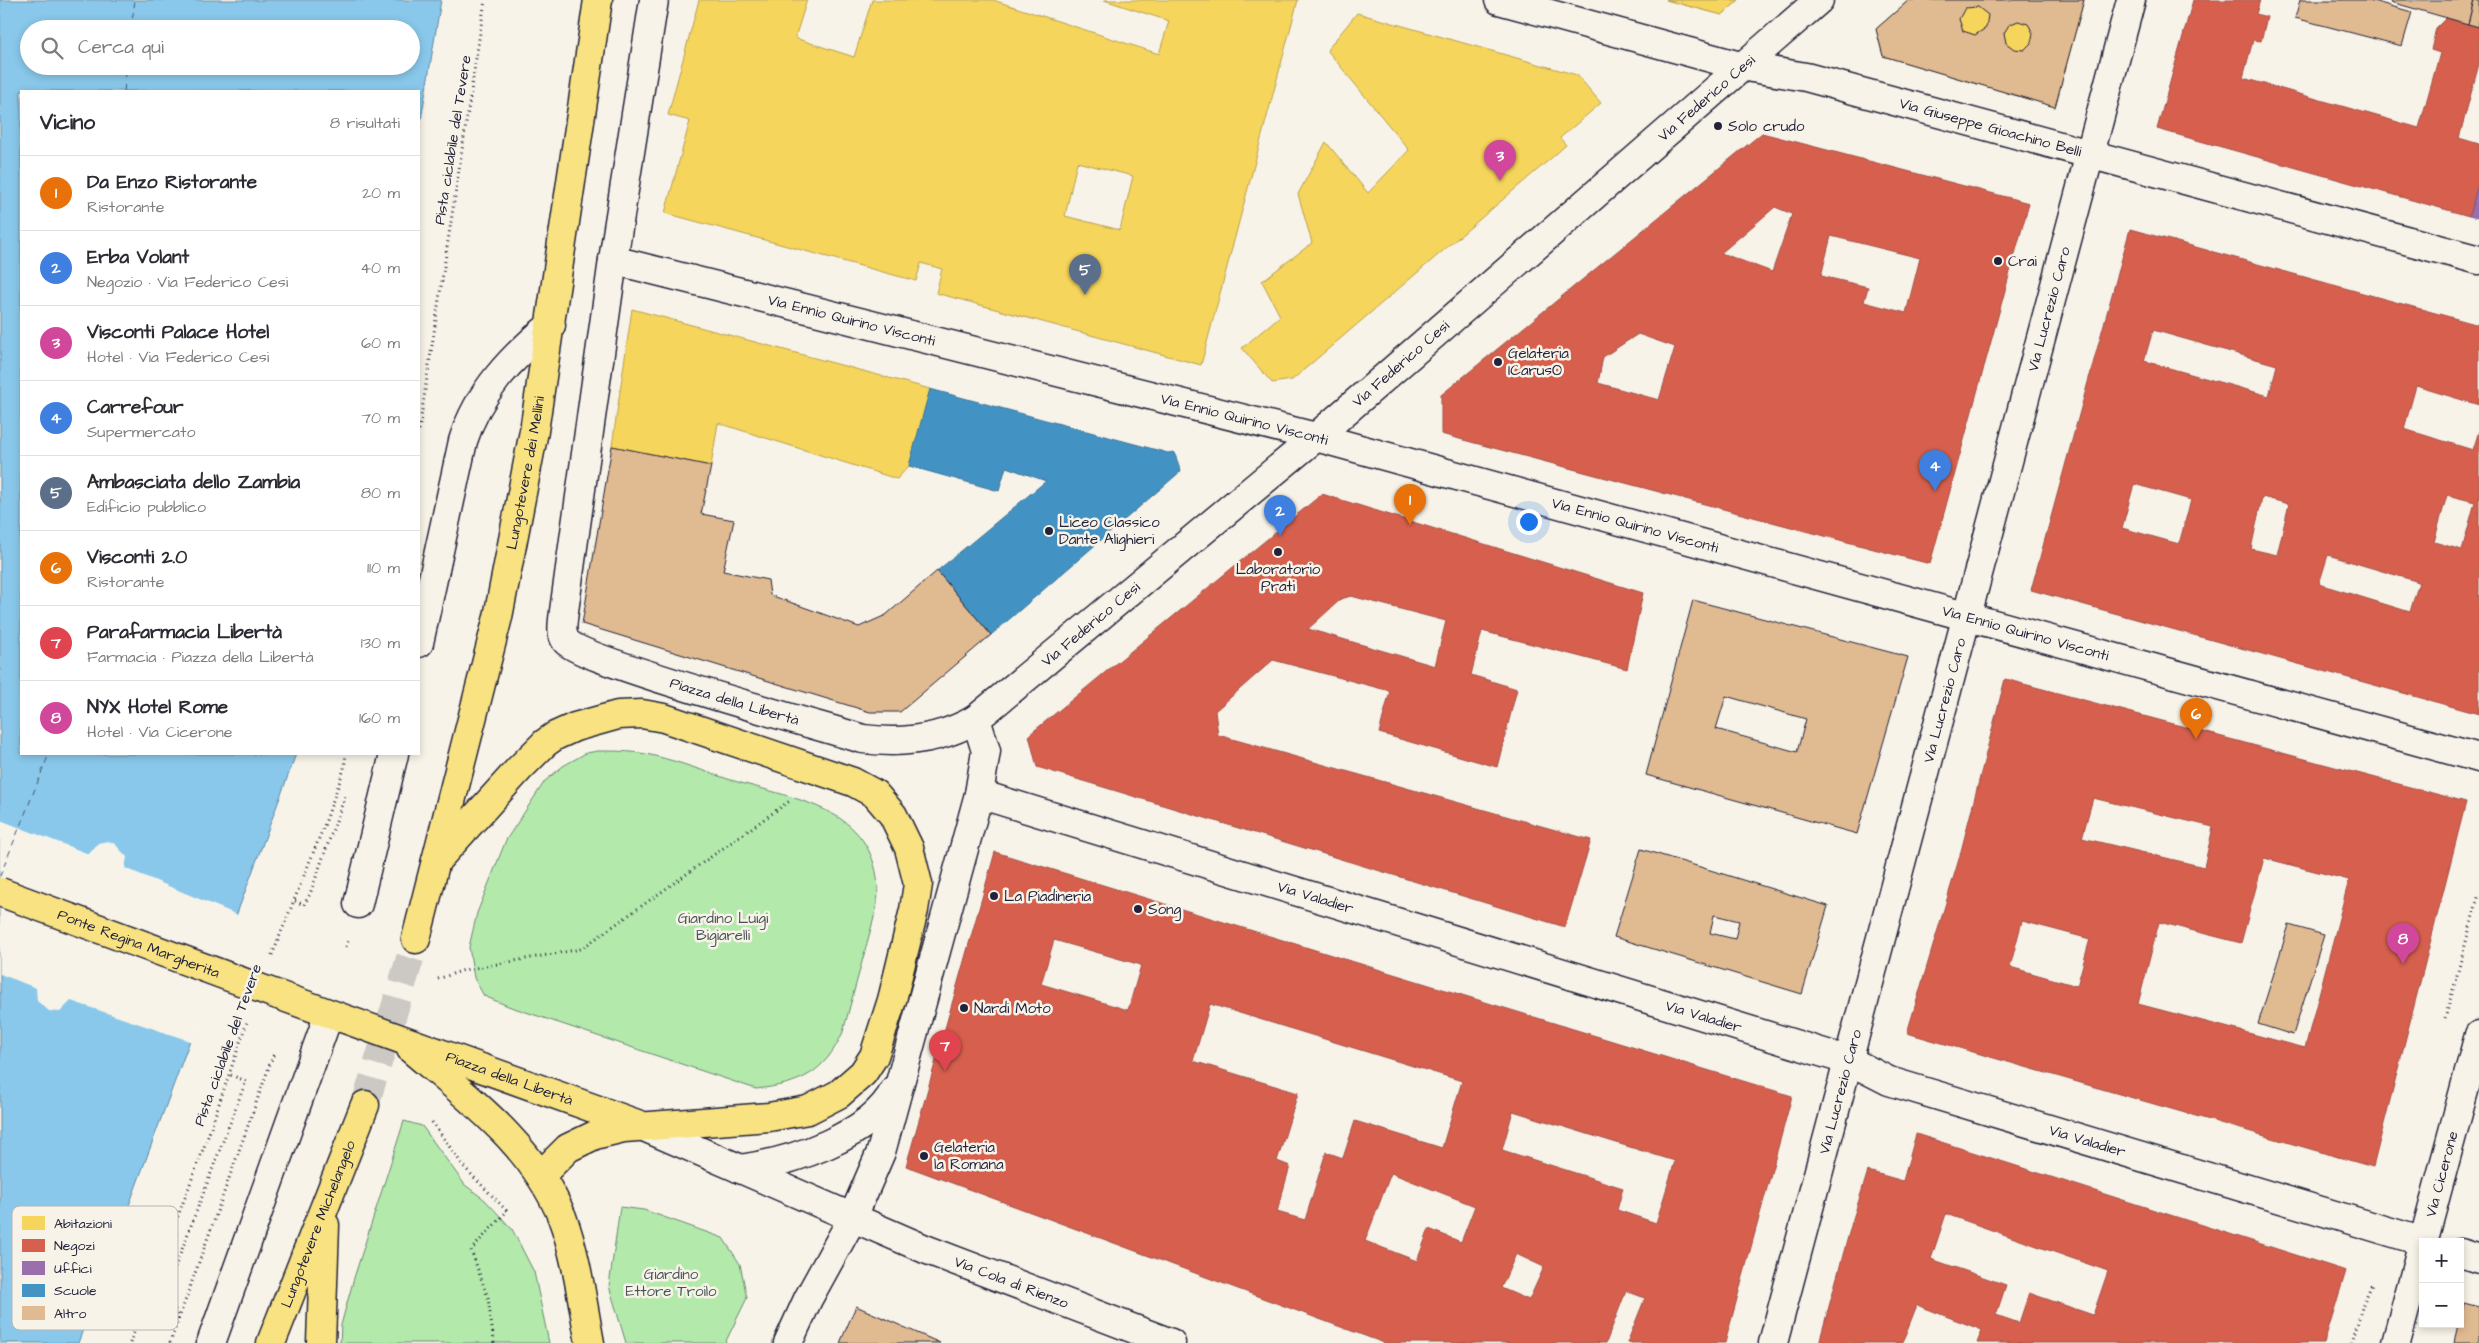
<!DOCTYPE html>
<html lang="it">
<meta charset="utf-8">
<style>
body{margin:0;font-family:"Architects Daughter",sans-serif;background:#f7f7f7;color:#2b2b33}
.controls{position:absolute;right:15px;bottom:15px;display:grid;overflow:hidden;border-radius:0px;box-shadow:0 2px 8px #0003}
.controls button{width:45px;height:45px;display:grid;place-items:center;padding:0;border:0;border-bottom:1px solid #e1e1e2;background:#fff;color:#2b2b33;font:25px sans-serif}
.you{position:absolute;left:1528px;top:521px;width:18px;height:18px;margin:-12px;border:4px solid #fff;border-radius:50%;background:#1a73e8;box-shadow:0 0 0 8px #1a73e833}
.badge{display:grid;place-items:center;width:32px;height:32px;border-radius:50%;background:#22223b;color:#fff;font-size:16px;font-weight:700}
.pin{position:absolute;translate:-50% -41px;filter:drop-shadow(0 1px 2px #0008)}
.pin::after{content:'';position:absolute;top:26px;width:18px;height:15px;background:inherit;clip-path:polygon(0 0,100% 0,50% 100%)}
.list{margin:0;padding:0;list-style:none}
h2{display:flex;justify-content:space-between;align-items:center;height:65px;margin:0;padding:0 20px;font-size:21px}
h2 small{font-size:16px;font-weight:400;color:#7c7c81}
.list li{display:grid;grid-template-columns:32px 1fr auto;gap:15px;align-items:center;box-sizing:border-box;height:75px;padding:0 20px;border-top:1px solid #e1e1e2}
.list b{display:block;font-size:19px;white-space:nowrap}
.list p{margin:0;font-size:16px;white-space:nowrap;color:#7c7c81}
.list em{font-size:16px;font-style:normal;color:#7c7c81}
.icon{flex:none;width:28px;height:28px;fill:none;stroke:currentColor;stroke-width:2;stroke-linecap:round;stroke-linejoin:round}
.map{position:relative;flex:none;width:2479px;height:1343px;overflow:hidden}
.search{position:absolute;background:#fff;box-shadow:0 2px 8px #0003;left:20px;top:20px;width:400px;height:55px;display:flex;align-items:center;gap:12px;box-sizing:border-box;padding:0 18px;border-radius:28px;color:#7c7c81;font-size:19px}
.panel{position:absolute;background:#fff;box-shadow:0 2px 8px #0003;left:20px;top:90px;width:400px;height:665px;border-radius:0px}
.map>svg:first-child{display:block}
</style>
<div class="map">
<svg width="2479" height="1343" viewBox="0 0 2479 1343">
<rect width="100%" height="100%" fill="#f7f3e8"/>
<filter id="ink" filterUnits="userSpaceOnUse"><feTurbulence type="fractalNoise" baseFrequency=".02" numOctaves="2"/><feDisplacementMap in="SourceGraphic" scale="10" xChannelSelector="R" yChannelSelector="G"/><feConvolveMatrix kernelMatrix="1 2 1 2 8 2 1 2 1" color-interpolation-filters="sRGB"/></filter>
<g filter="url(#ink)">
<g fill="#b3e9ab" stroke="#6a8673">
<path d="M598,751C617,751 636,751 655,756C680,762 706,772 731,780C767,791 823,801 851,827C874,848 882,880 876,910L843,1032C824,1074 800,1084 756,1089L508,1006L484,996L474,978L469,947L477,913L506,840L545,781L563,766L586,753Z"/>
<polygon points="404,1121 422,1126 465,1185 485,1200 512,1229 534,1272 549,1343 340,1343 341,1325 354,1278"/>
<polygon points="620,1207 644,1210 723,1238 740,1264 747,1298 725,1343 626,1343 609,1286"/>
</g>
<path fill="#89c8ea" stroke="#6086a4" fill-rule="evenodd" d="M0,0H441L419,132V91H21V754H296L78,1343H0ZM29,29H411V66H29Z"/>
<polygon fill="#f7f3e8" points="0,820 89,854 98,843 108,841 115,844 127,857 125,868 240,916 193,1042 71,1001 60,1012 49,1011 37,1001 36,988 0,974"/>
<g fill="#f6d55c" stroke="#b69f52" fill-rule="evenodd">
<path d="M699,0H807L795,38L854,57L872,0H993L1159,54L1169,21L1104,0H1298L1201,365L936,293L942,269L921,263L916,281L665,213L690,121L668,115ZM1077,162L1133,176L1120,230L1065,216Z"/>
<polygon points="1666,0 1739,0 1722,15"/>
<polygon points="1666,0 1739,0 1722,15"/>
<polygon points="1909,0 2084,0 2055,107 1883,56 1876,29"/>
<polygon points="1357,13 1577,75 1601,103 1560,138 1566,145 1556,154 1292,380 1272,383 1242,348 1280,316 1262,281 1312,243 1298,194 1326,142 1368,193 1409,150 1327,50"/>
<polygon points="632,309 930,389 909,466 897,479 718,423 711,466 612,446"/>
</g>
<g fill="#d6604d" stroke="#a04d48" fill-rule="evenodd">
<polygon points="2193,0 2260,0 2256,14 2267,17 2261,41 2253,40 2243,78 2419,128 2440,53 2431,50 2436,28 2446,18 2479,27 2479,64 2459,138 2479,144 2479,182 2469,216 2157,129"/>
<path d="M1762,133L2029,203L1930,564L1441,434V395ZM1775,207L1792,214L1772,272L1721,253ZM1831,236L1920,258L1906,313L1864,302L1868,287L1821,276ZM1638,334L1675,347L1659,400L1598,383L1603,357Z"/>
<path d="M2130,229L2479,325V405L2416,386L2404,429L2473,450L2479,431V714L2031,590ZM2153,330L2277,365L2269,396L2144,361ZM2134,484L2191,500L2179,544L2122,528ZM2447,495L2475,502L2462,550L2434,542ZM2262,497L2289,504L2277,555L2251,549ZM2328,555L2419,582L2410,612L2319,584Z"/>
<path d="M1322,494L1643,593L1627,669L1482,631L1471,675L1517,689L1497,767L1379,733L1390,691L1273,660L1215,711L1218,735L1591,840L1565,927L1037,767L1029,735ZM1351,596L1446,621L1435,666L1308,629L1341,599Z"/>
<path d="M2005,679L2466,802L2373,1167L1907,1033L1959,859ZM2093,798L2213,827L2204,867L2082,838ZM2264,858L2349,880L2305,1048L2138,1004L2159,922L2241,943ZM2022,921L2090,939L2077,986L2010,967Z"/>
<path d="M995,852L1792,1096L1725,1343H1627L1645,1298L1626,1291L1606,1343H1384L906,1166ZM1054,940L1141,965L1128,1010L1041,984ZM1210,1004L1462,1081L1442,1148L1355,1121L1343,1158L1326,1152L1305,1220L1277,1212L1290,1166L1277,1161L1298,1093L1193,1061ZM1513,1111L1675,1161L1656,1223L1617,1210L1623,1188L1502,1150ZM1391,1173L1475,1206L1461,1242L1429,1229L1417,1261L1365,1241ZM1516,1254L1544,1267L1529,1300L1501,1288Z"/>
<path d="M1916,1134L2346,1271L2324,1343H1977L1982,1330L1917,1305L1902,1343H1819L1852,1222L1868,1171L1903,1181ZM1946,1214L2108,1271L2093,1315L2029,1293L2019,1323L1996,1315L2006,1285L1931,1259Z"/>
</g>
<polygon fill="#9970ab" stroke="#755989" points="2479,182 2479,218 2469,216"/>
<polygon fill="#4393c3" stroke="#39719a" points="930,389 1168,453 1174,452 1181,471 991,635 937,571 1046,481 1006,467 999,491 909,466"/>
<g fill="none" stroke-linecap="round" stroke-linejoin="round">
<g stroke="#415470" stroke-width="1" stroke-dasharray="6 5" stroke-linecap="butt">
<polyline points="131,29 135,0"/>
<polyline points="124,91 127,66"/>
<polyline points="0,876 49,754"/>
</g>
</g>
<g fill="#e0ba91" stroke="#22223b" fill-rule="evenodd">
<path d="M1909,0H2084L2055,107L1883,56L1876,29ZM1978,7L1988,15L1986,28L1975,35L1963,31L1959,19L1965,8ZM2018,21L2028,24L2033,33L2031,43L2024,50L2014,49L2006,43L2004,33L2009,25Z"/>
<polygon points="2300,0 2369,0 2412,12 2402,46 2295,18"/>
<polygon points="2392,0 2474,0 2468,24 2391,2"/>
<polygon points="2474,0 2479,0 2479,27 2468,24"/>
<polygon points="612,446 711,466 701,514 734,520 723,571 768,580 770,595 859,627 886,615 937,571 991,635 900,712 870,712 582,624"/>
<path d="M1693,600L1908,657L1857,834L1646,775ZM1726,696L1806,719L1797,752L1716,729Z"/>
<path d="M1641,849L1828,906L1802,994L1614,937ZM1714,915L1739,921L1735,939L1710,933Z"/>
<polygon points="2289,925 2324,935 2293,1035 2258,1024"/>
<polygon points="2464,1303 2479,1307 2479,1343 2454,1343 2458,1324 2460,1324"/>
<polygon points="856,1306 940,1343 840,1343"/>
</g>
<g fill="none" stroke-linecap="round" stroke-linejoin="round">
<polyline stroke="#ccc9c5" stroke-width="28" stroke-dasharray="28 14" stroke-linecap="butt" points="365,1105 416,939"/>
<defs>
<g id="street">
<path id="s1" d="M654,0L613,260L564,611C563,621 560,633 566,641C580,660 824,727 863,739C902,744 942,739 976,719"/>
<path id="s2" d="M1499,0L1740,66L1806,77L2479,260"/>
<path id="s3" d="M613,260L1316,437L2479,758"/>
<path d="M419,643L463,441C478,392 512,357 551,325"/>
<path id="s4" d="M979,794L1850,1061L1889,1081L2424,1242"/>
<polyline points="358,904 394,754"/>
<path d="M740,1169C790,1162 871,1137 895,1089"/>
<path id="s5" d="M852,1219L881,1152L979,794L986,751L976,719L1316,437L1819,0"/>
<polyline points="2460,1253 2479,1259"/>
<polyline points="211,1343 329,1014"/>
<path id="s6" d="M1773,1343L2131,0"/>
</g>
<g id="secondary">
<path id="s7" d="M644,1127L925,1249L1171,1343"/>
<polyline points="788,1343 808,1299 852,1219"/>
<path id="s8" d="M2396,1343L2479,1035"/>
</g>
<g id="primary">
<polyline points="436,861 519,769 545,743 555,736 575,727 618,715 642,714 664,718 853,782 875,794 893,815 909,848 918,884 914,910 892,1000 874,1056 863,1073 839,1094 808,1110 769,1117 624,1128 595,1135 568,1148 541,1175"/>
<path id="s9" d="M416,939L498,617L534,431L598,0"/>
<path id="s10" d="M278,995L640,1125"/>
<path d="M411,1049C468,1098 533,1145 562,1217C577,1257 582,1301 590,1343"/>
<path id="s11" d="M271,1343L365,1105"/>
<polyline points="321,1343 325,1225"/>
</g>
</defs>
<use href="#street" stroke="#22223b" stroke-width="31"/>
<use href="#secondary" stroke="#22223b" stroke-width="31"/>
<use href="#primary" stroke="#22223b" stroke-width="31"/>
<g stroke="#22223b" stroke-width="3" stroke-dasharray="1 4" stroke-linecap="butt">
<polyline points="419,430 485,0"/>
<polyline points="295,901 304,905 310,894 345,796"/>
<polyline points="346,947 349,938"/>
<polyline points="272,955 324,826 344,769 346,754"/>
<polyline points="438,979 464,970 581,949 791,800"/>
<polyline points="2445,1019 2479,894"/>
<polyline points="432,1122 464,1167 507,1211 471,1250 488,1298 494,1343"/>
<polyline points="178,1320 168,1286 246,1081 228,1074"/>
<polyline points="130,1343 207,1139 247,1022"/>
<polyline points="170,1343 274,1053"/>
<polyline points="2352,1343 2363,1304 2373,1282"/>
</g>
<use href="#street" stroke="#f7f3e8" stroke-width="28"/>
<use href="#secondary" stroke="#f7f3e8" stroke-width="28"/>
<use href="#primary" stroke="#f8e281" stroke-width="28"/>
<defs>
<g id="primary-bridge">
<path id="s12" d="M0,892L278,995"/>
</g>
</defs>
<use href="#primary-bridge" stroke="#22223b" stroke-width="31" stroke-linecap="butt"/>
<use href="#primary-bridge" stroke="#f8e281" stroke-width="28"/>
</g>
</g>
<g fill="#22223b" stroke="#f7f3e8" stroke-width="2">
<circle cx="1718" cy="126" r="5"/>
<circle cx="1998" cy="261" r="5"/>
<circle cx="1498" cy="362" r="5"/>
<circle cx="1049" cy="531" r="5"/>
<circle cx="1278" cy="552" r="5"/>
<circle cx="994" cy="896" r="5"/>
<circle cx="1138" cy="909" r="5"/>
<circle cx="964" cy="1008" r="5"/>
<circle cx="924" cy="1156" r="5"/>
</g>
<g text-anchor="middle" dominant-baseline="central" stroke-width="5" stroke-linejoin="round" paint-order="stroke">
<g font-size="15" fill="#22223b" stroke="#f7f3e8">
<text stroke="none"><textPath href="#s5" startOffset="1480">Via Federico Cesi</textPath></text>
<text stroke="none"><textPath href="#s2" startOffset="508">Via Giuseppe Gioachino Belli</textPath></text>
<text transform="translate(453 140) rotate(-81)">Pista ciclabile del Tevere</text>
<text stroke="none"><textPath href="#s6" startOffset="1070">Via Lucrezio Caro</textPath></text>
<text stroke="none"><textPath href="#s3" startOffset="246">Via Ennio Quirino Visconti</textPath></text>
<text stroke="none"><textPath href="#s5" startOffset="1075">Via Federico Cesi</textPath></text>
<text stroke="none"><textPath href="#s3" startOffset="651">Via Ennio Quirino Visconti</textPath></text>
<text stroke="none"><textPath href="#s9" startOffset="479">Lungotevere dei Mellini</textPath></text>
<text stroke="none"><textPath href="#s3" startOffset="1056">Via Ennio Quirino Visconti</textPath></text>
<text stroke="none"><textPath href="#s5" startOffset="670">Via Federico Cesi</textPath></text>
<text stroke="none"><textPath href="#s3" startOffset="1461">Via Ennio Quirino Visconti</textPath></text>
<text stroke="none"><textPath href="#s1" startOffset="828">Piazza della Libertà</textPath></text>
<text stroke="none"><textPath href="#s6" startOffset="665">Via Lucrezio Caro</textPath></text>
<text stroke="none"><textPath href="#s4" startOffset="352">Via Valadier</textPath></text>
<text stroke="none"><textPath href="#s12" startOffset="148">Ponte Regina Margherita</textPath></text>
<text stroke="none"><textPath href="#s4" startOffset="758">Via Valadier</textPath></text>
<text transform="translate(228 1045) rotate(-70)">Pista ciclabile del Tevere</text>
<text stroke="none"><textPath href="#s10" startOffset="246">Piazza della Libertà</textPath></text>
<text stroke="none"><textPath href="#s6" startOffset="260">Via Lucrezio Caro</textPath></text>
<text stroke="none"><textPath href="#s4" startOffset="1162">Via Valadier</textPath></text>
<text stroke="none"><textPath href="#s8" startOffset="175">Via Cicerone</textPath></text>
<text stroke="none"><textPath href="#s11" startOffset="128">Lungotevere Michelangelo</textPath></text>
<text stroke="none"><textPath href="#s7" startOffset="399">Via Cola di Rienzo</textPath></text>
</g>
<g font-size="15" fill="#22223b" stroke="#f7f3e8" text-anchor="start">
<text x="1728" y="126">Solo crudo</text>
<text x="2008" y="261">Crai</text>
<text x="1508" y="353">Gelateria<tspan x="1508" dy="17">ICarusO</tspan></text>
<text x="1059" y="522">Liceo Classico<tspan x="1059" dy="17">Dante Alighieri</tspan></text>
<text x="1278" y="569" text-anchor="middle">Laboratorio<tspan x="1278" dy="17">Prati</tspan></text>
<text x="1004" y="896">La Piadineria</text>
<text x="1148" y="909">Song</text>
<text x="974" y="1008">Nardi Moto</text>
<text x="934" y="1147">Gelateria<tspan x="934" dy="17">la Romana</tspan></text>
</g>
<g font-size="15" fill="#465457" stroke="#f7f3e8">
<text x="723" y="918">Giardino Luigi<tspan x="723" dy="17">Bigiarelli</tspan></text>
<text x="671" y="1274">Giardino<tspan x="671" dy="17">Ettore Troilo</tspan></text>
</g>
</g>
<rect x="12" y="1206" width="166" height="124" rx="8" fill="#f7f3e8" stroke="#b7b4b4" stroke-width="1"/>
<rect x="22" y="1216" width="23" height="14" fill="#f6d55c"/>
<rect x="22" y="1239" width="23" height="13" fill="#d6604d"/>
<rect x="22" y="1261" width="23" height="14" fill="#9970ab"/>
<rect x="22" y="1284" width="23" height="13" fill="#4393c3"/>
<rect x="22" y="1306" width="23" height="14" fill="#e0ba91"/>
<g font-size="14" fill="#22223b">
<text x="54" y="1228">Abitazioni</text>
<text x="54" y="1250">Negozi</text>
<text x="54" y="1273">Uffici</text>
<text x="54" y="1295">Scuole</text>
<text x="54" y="1318">Altro</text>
</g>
</svg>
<div class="controls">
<button>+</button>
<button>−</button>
</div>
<div class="you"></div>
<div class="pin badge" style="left:1410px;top:525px;background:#e8710a">1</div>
<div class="pin badge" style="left:1280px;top:536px;background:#3f7fe0">2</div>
<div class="pin badge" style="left:1500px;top:181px;background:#d1479c">3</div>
<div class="pin badge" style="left:1935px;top:491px;background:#3f7fe0">4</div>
<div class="pin badge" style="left:1085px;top:295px;background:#5c6f8a">5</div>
<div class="pin badge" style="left:2196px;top:739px;background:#e8710a">6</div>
<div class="pin badge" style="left:945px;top:1071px;background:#e0444e">7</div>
<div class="pin badge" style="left:2403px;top:964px;background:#d1479c">8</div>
<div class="search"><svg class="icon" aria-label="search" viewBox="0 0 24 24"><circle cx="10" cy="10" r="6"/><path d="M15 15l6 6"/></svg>Cerca qui</div>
<section class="panel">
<h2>Vicino<small>8 risultati</small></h2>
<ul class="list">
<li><span class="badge" style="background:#e8710a">1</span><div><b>Da Enzo Ristorante</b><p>Ristorante</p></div><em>20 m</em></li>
<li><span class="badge" style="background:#3f7fe0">2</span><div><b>Erba Volant</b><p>Negozio · Via Federico Cesi</p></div><em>40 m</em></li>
<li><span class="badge" style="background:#d1479c">3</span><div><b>Visconti Palace Hotel</b><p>Hotel · Via Federico Cesi</p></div><em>60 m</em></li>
<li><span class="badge" style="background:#3f7fe0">4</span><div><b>Carrefour</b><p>Supermercato</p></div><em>70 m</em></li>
<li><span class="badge" style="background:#5c6f8a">5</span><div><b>Ambasciata dello Zambia</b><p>Edificio pubblico</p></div><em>80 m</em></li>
<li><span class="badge" style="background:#e8710a">6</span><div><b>Visconti 2.0</b><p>Ristorante</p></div><em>110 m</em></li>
<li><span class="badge" style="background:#e0444e">7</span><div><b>Parafarmacia Libertà</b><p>Farmacia · Piazza della Libertà</p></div><em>130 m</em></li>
<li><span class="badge" style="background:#d1479c">8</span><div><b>NYX Hotel Rome</b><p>Hotel · Via Cicerone</p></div><em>160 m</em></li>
</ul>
</section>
</div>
